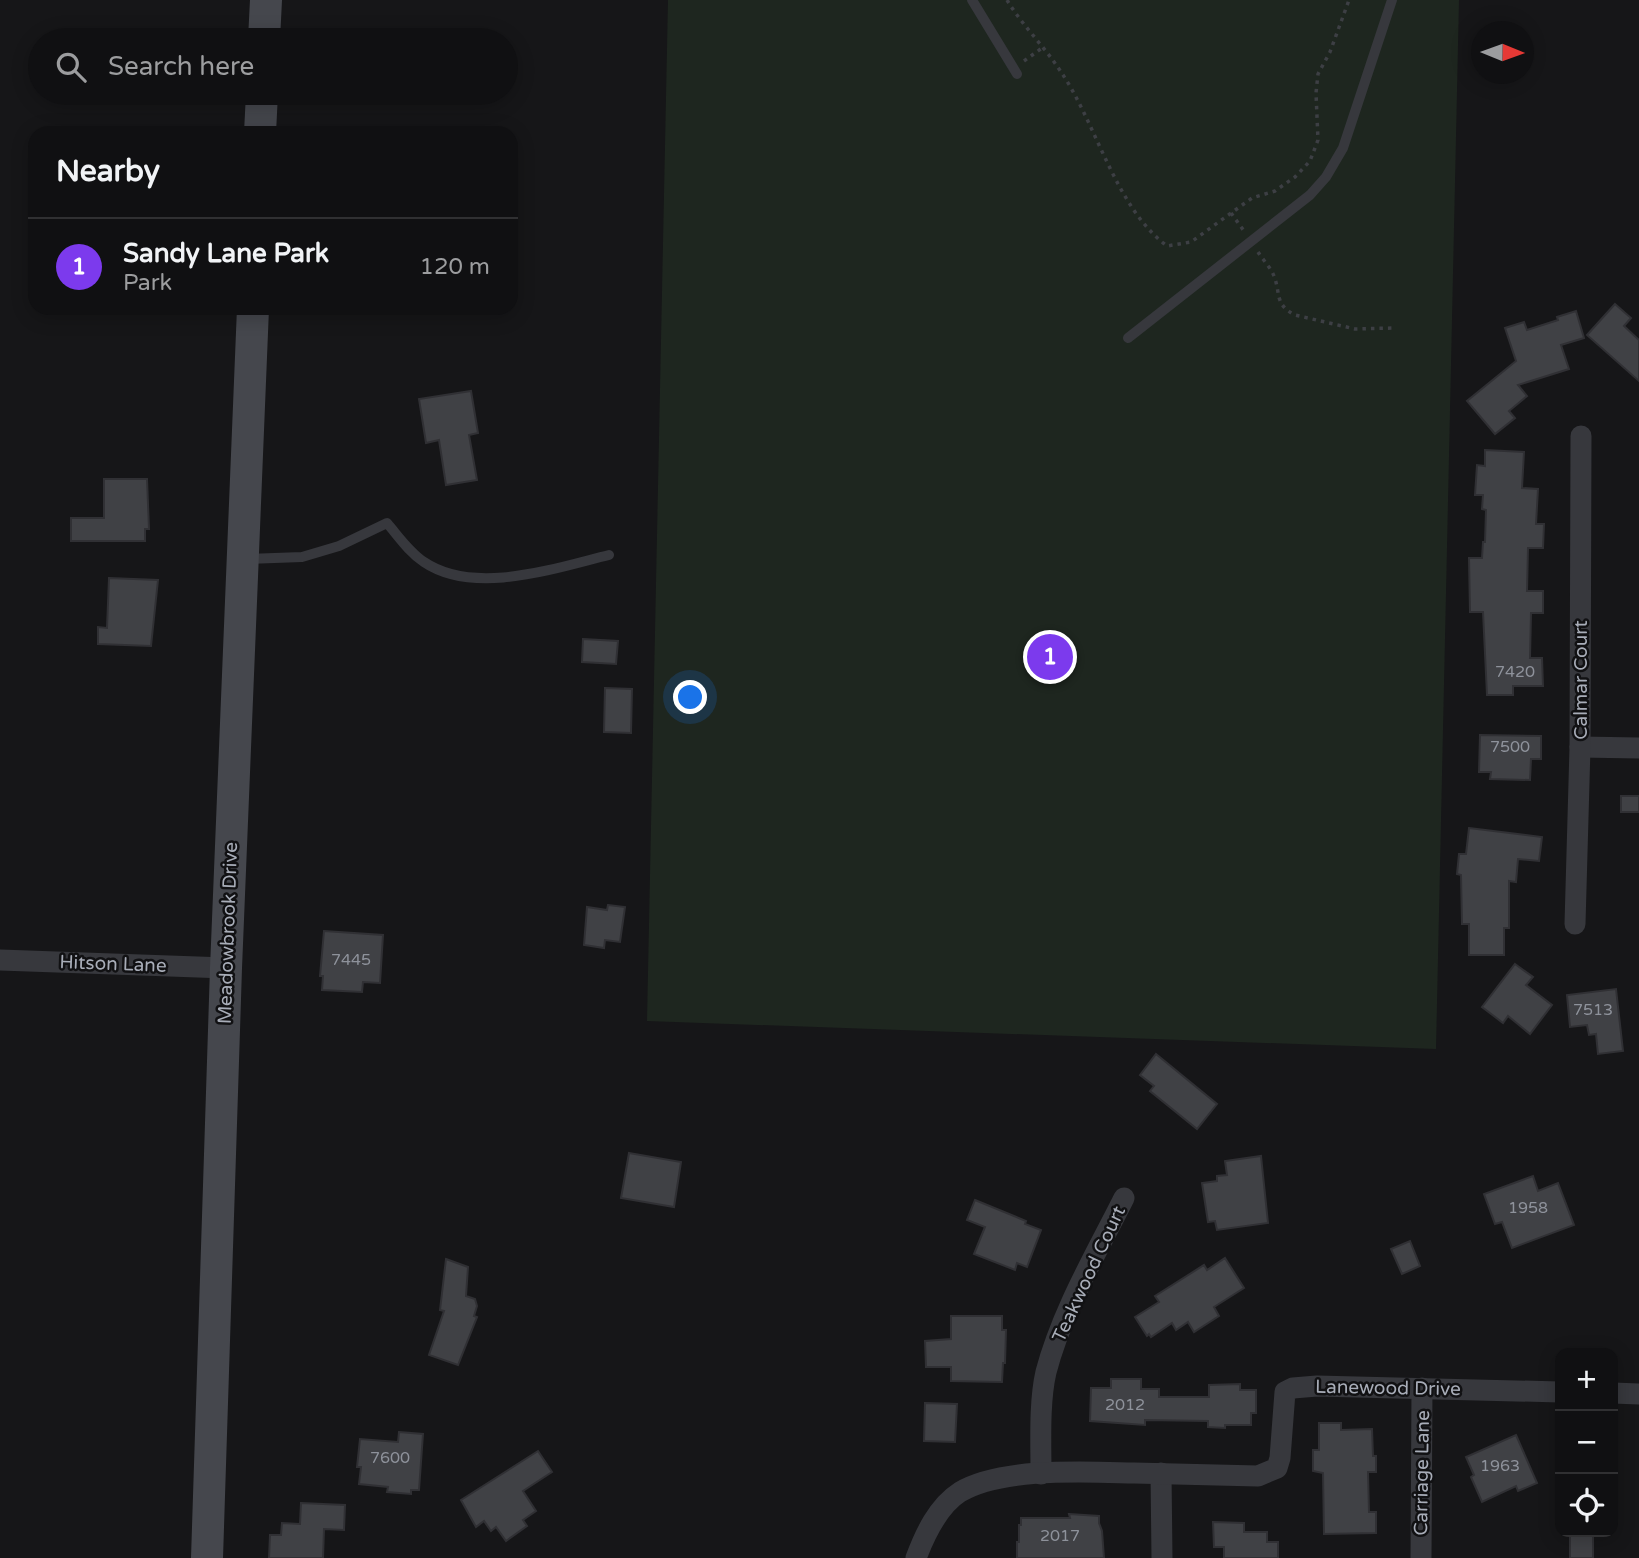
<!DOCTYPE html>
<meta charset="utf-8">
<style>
body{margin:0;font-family:"Varela Round",sans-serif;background:#1e1e20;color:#f1f3f6}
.controls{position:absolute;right:21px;bottom:21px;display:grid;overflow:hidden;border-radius:14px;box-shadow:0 4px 18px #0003}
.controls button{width:63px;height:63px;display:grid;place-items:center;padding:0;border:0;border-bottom:2px solid #303032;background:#101012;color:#f1f3f6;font:35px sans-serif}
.compass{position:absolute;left:1471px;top:21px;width:63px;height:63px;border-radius:50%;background:#101012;box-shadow:0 4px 18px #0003;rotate:91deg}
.you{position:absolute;left:691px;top:698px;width:24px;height:24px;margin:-18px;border:5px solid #fff;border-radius:50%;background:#1a73e8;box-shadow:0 0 0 10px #1a73e833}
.badge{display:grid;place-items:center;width:46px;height:46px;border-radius:50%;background:#7c3aed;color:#fff;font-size:23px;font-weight:700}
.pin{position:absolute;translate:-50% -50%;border:4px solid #fff;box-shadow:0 2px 7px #0006}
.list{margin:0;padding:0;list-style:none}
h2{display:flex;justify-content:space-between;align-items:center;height:91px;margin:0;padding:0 28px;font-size:30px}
h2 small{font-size:23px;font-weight:400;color:#9c9d9f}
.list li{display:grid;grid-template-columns:46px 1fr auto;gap:21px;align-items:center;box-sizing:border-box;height:98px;padding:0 28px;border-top:2px solid #303032}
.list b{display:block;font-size:26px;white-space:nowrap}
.list p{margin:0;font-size:23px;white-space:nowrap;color:#9c9d9f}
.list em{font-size:23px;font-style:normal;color:#9c9d9f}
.icon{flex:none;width:38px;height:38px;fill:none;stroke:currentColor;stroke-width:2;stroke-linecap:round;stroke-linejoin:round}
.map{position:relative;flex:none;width:1639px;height:1558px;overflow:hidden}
.search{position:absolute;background:#101012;box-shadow:0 4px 18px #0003;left:28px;top:28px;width:490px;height:77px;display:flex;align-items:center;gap:18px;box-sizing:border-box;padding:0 24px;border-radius:38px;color:#9c9d9f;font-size:26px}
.panel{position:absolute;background:#101012;box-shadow:0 4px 18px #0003;left:28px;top:126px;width:490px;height:189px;border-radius:21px}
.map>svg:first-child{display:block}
</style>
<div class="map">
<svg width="1639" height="1558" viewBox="0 0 1639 1558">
<rect width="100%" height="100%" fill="#161618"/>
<polygon fill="#1e261f" points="668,0 1459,0 1436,1049 647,1021"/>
<g fill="#404145" stroke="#303034" stroke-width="2">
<polygon points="1615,304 1631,318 1624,326 1639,340 1639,381 1587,335"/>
<polygon points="1576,311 1584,338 1561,345 1569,369 1518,385 1527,396 1509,411 1515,418 1495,434 1467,401 1516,361 1505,328 1524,322 1527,330 1558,320 1557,317"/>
<polygon points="471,391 478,433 469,435 477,480 446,485 439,440 426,443 419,399"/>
<polygon points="1485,450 1524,452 1522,488 1538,489 1536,524 1544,524 1543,548 1528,548 1527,591 1543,591 1543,613 1531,613 1530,658 1542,658 1543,686 1513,686 1513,695 1487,695 1483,612 1470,612 1469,558 1482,558 1483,542 1485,542 1486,510 1482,509 1483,495 1475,495 1477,465 1485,466"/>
<polygon points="104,479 147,479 149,529 145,529 145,541 71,541 71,518 104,518"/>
<polygon points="109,578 158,580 151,646 98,644 98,627 107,628"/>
<polygon points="583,639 618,641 616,664 582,662"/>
<polygon points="605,688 632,689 631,733 604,732"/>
<polygon points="1480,735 1541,736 1541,759 1531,759 1530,780 1490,779 1491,772 1479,772"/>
<rect x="1621" y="796" width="18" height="16"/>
<polygon points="1469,828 1542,837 1539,861 1518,859 1516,882 1509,881 1509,928 1504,928 1504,955 1469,955 1469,924 1462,924 1461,875 1457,874 1459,854 1466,854"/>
<polygon points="608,905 625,907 620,942 605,940 604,948 584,945 587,907 607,910"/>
<polygon points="324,931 383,935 380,983 363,982 362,992 322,990 323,976 320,976"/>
<polygon points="1515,964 1533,977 1526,985 1552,1005 1530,1034 1508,1016 1503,1023 1482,1007"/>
<polygon points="1616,989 1623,1051 1598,1054 1596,1034 1589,1035 1587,1025 1570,1027 1567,995"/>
<polygon points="1156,1054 1217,1104 1197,1129 1150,1091 1154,1086 1140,1075"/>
<polygon points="629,1153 681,1162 674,1207 621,1198"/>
<polygon points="1261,1156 1268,1223 1217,1230 1215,1221 1208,1222 1202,1183 1217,1181 1217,1176 1227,1175 1225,1161"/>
<polygon points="1533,1176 1538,1191 1558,1183 1574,1225 1512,1248 1502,1222 1495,1224 1484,1194"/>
<polygon points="975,1200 1026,1221 1025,1224 1041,1230 1027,1267 1017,1263 1015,1270 974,1254 985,1227 967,1220"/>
<polygon points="1410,1241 1420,1266 1402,1274 1391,1249"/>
<polygon points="1225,1258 1244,1288 1214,1307 1219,1316 1194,1332 1188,1322 1176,1330 1172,1323 1151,1337 1149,1334 1147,1336 1135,1317 1159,1302 1155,1296 1204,1265 1207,1270"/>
<polygon points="446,1259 468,1267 466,1296 475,1299 477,1306 474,1316 477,1317 458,1365 429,1355 444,1311 440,1310"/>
<polygon points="951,1316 1002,1316 1002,1330 1006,1330 1005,1363 1003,1363 1002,1382 951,1381 951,1367 926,1367 925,1341 951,1339"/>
<polygon points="1111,1379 1141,1379 1141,1389 1159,1389 1159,1397 1209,1397 1209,1385 1240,1384 1240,1390 1256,1390 1256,1413 1251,1413 1251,1425 1225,1425 1225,1428 1208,1427 1208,1421 1145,1420 1145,1425 1090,1421 1091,1388 1111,1388"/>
<polygon points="925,1403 957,1404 955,1442 924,1441"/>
<polygon points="1319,1423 1341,1423 1341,1430 1372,1429 1373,1456 1376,1456 1376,1472 1368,1472 1369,1512 1376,1512 1376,1533 1324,1534 1323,1473 1313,1471 1313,1450 1319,1450"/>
<polygon points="399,1432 423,1434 419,1490 411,1490 411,1494 387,1492 388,1487 359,1484 361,1467 357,1467 360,1439 398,1442"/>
<polygon points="1516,1435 1537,1483 1518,1491 1516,1486 1482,1502 1471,1477 1474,1475 1466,1457"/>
<polygon points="538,1451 552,1472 523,1491 536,1511 523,1520 527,1526 506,1541 496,1527 491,1531 484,1521 476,1527 461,1500"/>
<polygon points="301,1503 345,1505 344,1530 324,1529 323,1558 269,1558 270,1535 281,1535 282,1523 300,1524"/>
<polygon points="1069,1514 1099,1516 1099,1523 1102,1531 1104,1558 1017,1558 1017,1542 1019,1542 1019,1525 1021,1525 1021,1518 1070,1518"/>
<polygon points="1213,1522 1244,1523 1244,1532 1267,1532 1267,1542 1278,1542 1278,1558 1224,1558 1224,1547 1214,1547"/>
<rect x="1570" y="1534" width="23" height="24"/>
</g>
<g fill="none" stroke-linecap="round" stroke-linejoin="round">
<g stroke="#3d3f44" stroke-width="3.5" stroke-dasharray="3.5 5" stroke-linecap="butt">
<path d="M1007,0C1022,25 1043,45 1059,69C1097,123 1114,206 1167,246L1191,242L1252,198L1275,191L1295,177L1310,161L1318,140L1316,93L1318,74L1330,52L1349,0"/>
<polyline points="1024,61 1042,48"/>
<polyline points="1231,213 1244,231"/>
<path d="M1258,252C1263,260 1271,268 1274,276C1281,294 1274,304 1295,315L1355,329L1394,328"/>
</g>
<g stroke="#37383d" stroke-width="10">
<polyline points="972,0 1017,74"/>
<polyline points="1128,338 1310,195 1326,177 1343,148 1392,0"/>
<path d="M246,559L302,557L339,546L387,523C399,537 409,552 424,562C474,596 556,568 609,555"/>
</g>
<g stroke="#37383d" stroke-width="21">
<polyline points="1580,747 1639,748"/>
<polyline points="1575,924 1580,747 1581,436"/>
<polyline points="0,960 226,968"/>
<polyline points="1613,1393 1639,1394"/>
<polyline points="1161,1473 1162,1558"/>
<path d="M1041,1474C1041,1443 1039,1402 1046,1372C1062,1311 1096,1254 1124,1198"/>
<path d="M916,1558C925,1534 938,1506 960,1492C1002,1467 1086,1472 1134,1473C1175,1474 1216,1475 1258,1476L1277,1468L1280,1458L1285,1392L1293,1388L1317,1386L1560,1392"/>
<polyline points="1421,1558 1422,1388"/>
</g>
<g stroke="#45474d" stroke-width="32">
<polyline points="264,40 266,0"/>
<polyline points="260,133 262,93"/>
<polyline points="207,1558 226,968 253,308"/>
</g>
</g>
<g text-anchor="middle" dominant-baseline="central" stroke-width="5" stroke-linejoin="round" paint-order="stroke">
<g font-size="16" fill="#8e929b">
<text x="1515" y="672">7420</text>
<text x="1510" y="747">7500</text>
<text x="351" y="960">7445</text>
<text x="1593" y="1010">7513</text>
<text x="1528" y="1208">1958</text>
<text x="1125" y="1405">2012</text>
<text x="390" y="1458">7600</text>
<text x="1500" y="1466">1963</text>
<text x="1060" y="1536">2017</text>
</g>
<g font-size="19" fill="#a8adb8" stroke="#111113">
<text transform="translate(1581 680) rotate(-90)">Calmar Court</text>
<text transform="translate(228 933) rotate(-88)">Meadowbrook Drive</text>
<text transform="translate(113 964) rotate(2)">Hitson Lane</text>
<text transform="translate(1089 1274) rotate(-65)">Teakwood Court</text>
<text transform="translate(1388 1388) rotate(1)">Lanewood Drive</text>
<text transform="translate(1422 1473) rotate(-89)">Carriage Lane</text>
</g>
</g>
</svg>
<div class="controls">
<button>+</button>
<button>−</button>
<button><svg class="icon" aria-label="locate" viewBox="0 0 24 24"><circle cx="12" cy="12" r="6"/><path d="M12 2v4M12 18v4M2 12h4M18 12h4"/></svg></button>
</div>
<svg class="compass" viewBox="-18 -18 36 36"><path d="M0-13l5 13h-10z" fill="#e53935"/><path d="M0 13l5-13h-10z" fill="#9c9d9f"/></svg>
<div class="you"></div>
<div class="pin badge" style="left:1050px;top:657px">1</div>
<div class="search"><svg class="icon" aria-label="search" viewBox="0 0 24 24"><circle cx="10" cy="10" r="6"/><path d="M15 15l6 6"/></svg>Search here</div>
<section class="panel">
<h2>Nearby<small></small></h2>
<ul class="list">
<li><span class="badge">1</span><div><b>Sandy Lane Park</b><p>Park</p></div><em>120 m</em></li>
</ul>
</section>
</div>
